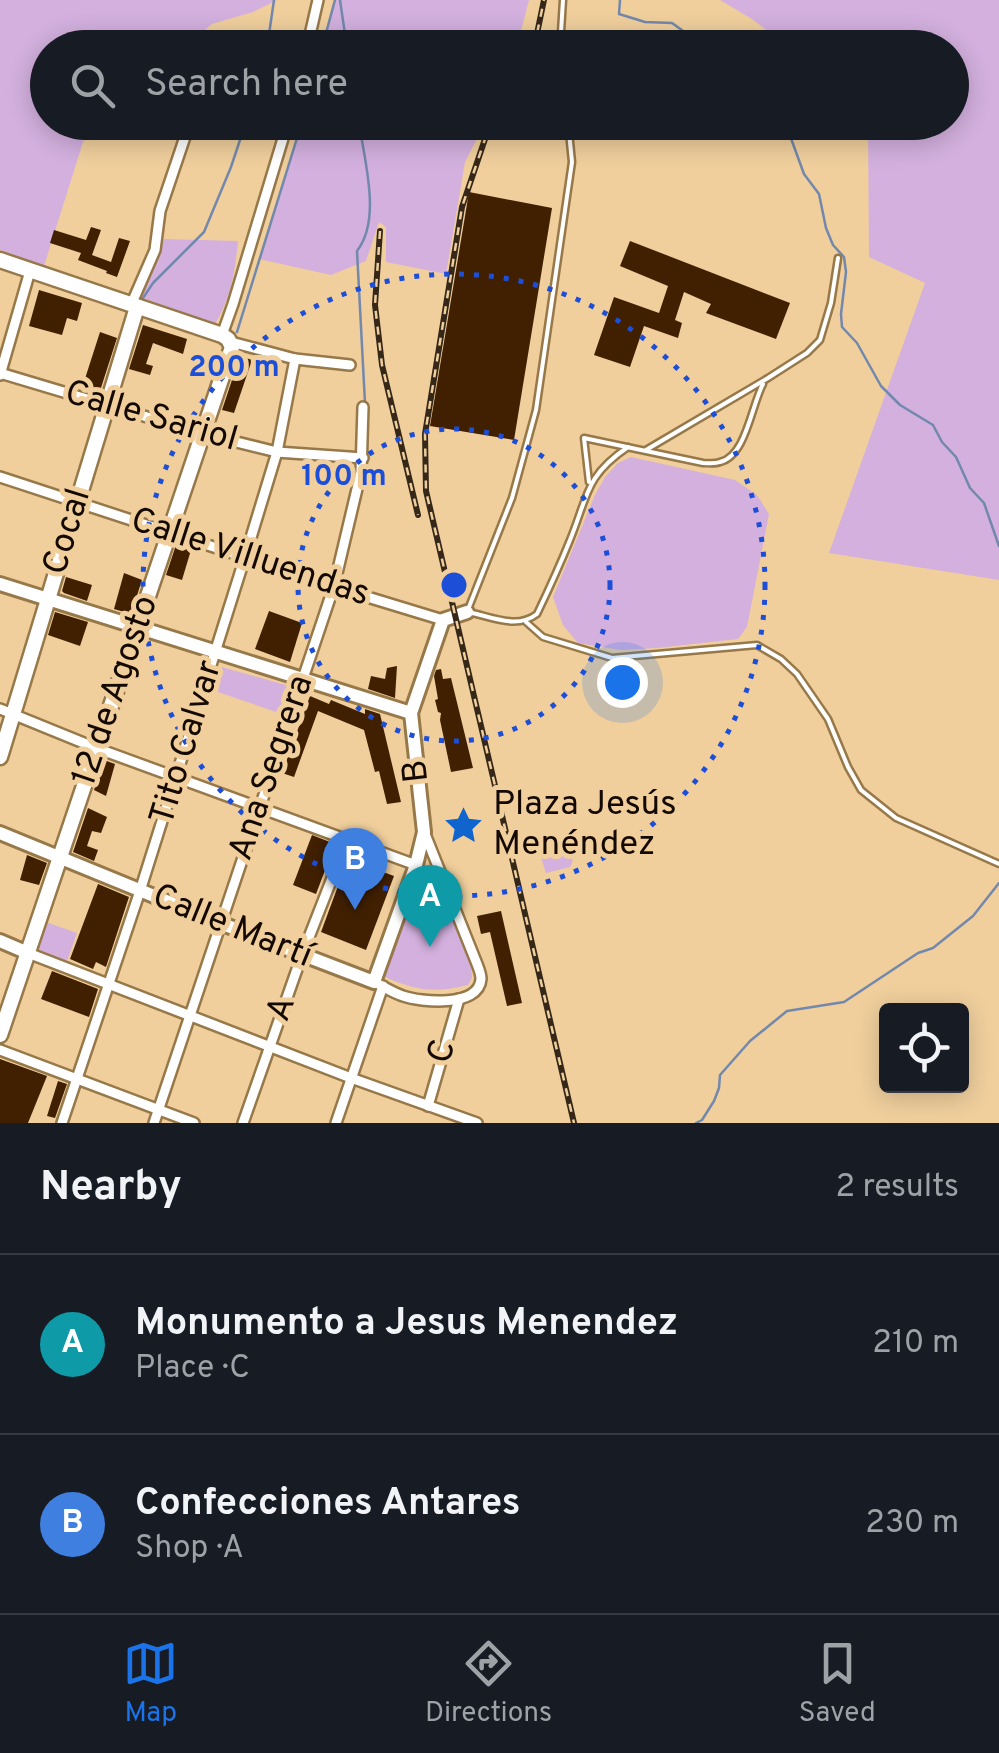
<!DOCTYPE html>
<meta charset="utf-8">
<style>
body{margin:0;font-family:Overpass,sans-serif;background:#20242c;color:#f1f3f6}
.controls{position:absolute;right:30px;bottom:30px;display:grid;overflow:hidden;border-radius:10px;box-shadow:0 5px 25px #0003}
.controls button{width:90px;height:90px;display:grid;place-items:center;padding:0;border:0;border-bottom:2px solid #363941;background:#171b24;color:#f1f3f6;font:50px sans-serif}
.you{position:absolute;left:622px;top:682px;width:35px;height:35px;margin:-25px;border:8px solid #fff;border-radius:50%;background:#1a73e8;box-shadow:0 0 0 15px #1a73e833}
.badge{display:grid;place-items:center;width:65px;height:65px;border-radius:50%;background:#1a73e8;color:#fff;font-size:32px;font-weight:700}
.pin{position:absolute;translate:-50% -82px;filter:drop-shadow(0 2px 5px #0008)}
.pin::after{content:'';position:absolute;top:52px;width:35px;height:30px;background:inherit;clip-path:polygon(0 0,100% 0,50% 100%)}
.list{margin:0;padding:0;list-style:none}
h2{display:flex;justify-content:space-between;align-items:center;height:130px;margin:0;padding:0 40px;font-size:42px}
h2 small{font-size:32px;font-weight:400;color:#9ea1a6}
.list li{display:grid;grid-template-columns:65px 1fr auto;gap:30px;align-items:center;box-sizing:border-box;height:180px;padding:0 40px;border-top:2px solid #363941}
.list b{display:block;font-size:38px;white-space:nowrap}
.list p{margin:0;font-size:32px;white-space:nowrap;color:#9ea1a6}
.list em{font-size:32px;font-style:normal;color:#9ea1a6}
.icon{flex:none;width:55px;height:55px;fill:none;stroke:currentColor;stroke-width:2;stroke-linecap:round;stroke-linejoin:round}
.map{position:relative;flex:none;width:999px;height:1123px;overflow:hidden}
.search{position:absolute;background:#171b24;box-shadow:0 5px 25px #0003;left:30px;right:30px;top:30px;height:110px;display:flex;align-items:center;gap:25px;box-sizing:border-box;padding:0 35px;border-radius:55px;color:#9ea1a6;font-size:38px}
.sheet{height:490px;background:#171b24}
nav{display:flex;justify-content:space-around;align-items:center;box-sizing:border-box;height:140px;border-top:2px solid #363941;background:#171b24;font-size:28px;color:#9ea1a6}
nav a{display:grid;justify-items:center;gap:5px}
nav .on{color:#1a73e8}
.map>svg:first-child{display:block}
</style>
<div class="map">
<svg width="999" height="1123" viewBox="0 0 999 1123">
<rect width="100%" height="100%" fill="#f0cf9d"/>
<g fill="#d3b0de">
<polygon points="0,0 277,0 253,12 212,24 185,47 48,48 48,122 89,123 44,266 0,250"/>
<polygon points="335,0 529,0 517,47 322,47"/>
<polygon points="720,0 999,0 999,580 829,553 925,283 869,257 868,123 952,122 952,48 788,47 752,19"/>
<polygon points="302,123 485,123 465,162 446,274 386,262 386,227 379,222 366,261 331,275 259,259"/>
<path d="M164,239L238,241C235,272 231,297 215,324L140,297Z"/>
<polygon points="631,457 735,480 757,495 769,514 747,627 738,639 657,648 621,650 578,643 563,625 553,597 595,495 605,477 618,463"/>
<polygon points="222,667 289,686 279,713 215,691"/>
<path d="M551,837C567,840 579,851 570,867L546,873L537,845Z"/>
<path d="M424,870L431,871L436,876L471,963L472,978L468,985C434,994 414,990 383,976L418,872Z"/>
<polygon points="46,922 77,933 67,961 37,951"/>
</g>
<g fill="none" stroke-linecap="round" stroke-linejoin="round">
<g stroke="#7288ac" stroke-width="2.5">
<polyline points="340,0 347,48"/>
<polyline points="620,0 619,14 645,22 672,23 707,48"/>
<polyline points="267,48 274,0"/>
<polyline points="322,48 335,0"/>
<path d="M359,122C364,160 382,219 357,251L365,403"/>
<polyline points="785,122 804,174 819,194 826,228 833,245 844,257 846,272 841,314 842,327 857,343 881,386 900,405 933,425 942,442 956,457 970,488 984,503 999,546"/>
<polyline points="143,298 153,283 204,232 231,167 246,122"/>
<polyline points="237,332 302,122"/>
<polyline points="366,431 367,454"/>
<polyline points="696,1123 702,1120 714,1101 719,1088 720,1075 750,1041 787,1011 844,1002 918,953 933,948 973,916 999,883"/>
</g>
</g>
<g fill="#412002">
<polygon points="469,192 552,208 514,440 430,426"/>
<polygon points="91,227 101,230 92,255 111,262 119,238 130,241 117,277 106,273 107,271 78,260 81,253 50,243 54,230 86,240"/>
<polygon points="630,241 790,303 776,339 706,313 711,304 684,292 675,320 682,323 678,338 644,326 630,367 594,355 614,297 659,313 668,286 620,266"/>
<polygon points="39,290 82,303 77,321 67,318 62,335 29,326"/>
<polygon points="143,325 187,339 183,354 153,343 146,364 153,366 150,375 129,369"/>
<polygon points="100,332 117,338 99,394 82,388"/>
<polygon points="240,356 252,360 234,413 222,410"/>
<polygon points="176,545 191,550 182,580 166,575"/>
<polygon points="124,573 142,580 131,614 114,609"/>
<polygon points="66,577 92,585 87,601 64,593 62,591"/>
<polygon points="269,611 302,623 290,662 255,649"/>
<polygon points="55,612 88,622 80,646 48,635"/>
<polygon points="397,666 395,698 368,689 371,676 385,679 387,668"/>
<polygon points="441,669 443,679 451,678 473,768 451,772 440,720 441,713 438,712 435,700 438,699 434,676 436,670"/>
<polygon points="310,696 329,704 331,700 365,714 365,709 380,714 401,802 387,804 379,771 375,772 364,730 318,711 294,777 282,773"/>
<polygon points="104,760 115,764 106,796 94,790"/>
<polygon points="88,808 107,817 101,833 92,831 87,846 98,850 94,861 73,852"/>
<polygon points="312,835 335,844 316,894 293,885"/>
<polygon points="27,855 47,863 39,885 20,880"/>
<polygon points="348,859 394,876 366,950 321,932"/>
<polygon points="98,884 129,897 106,967 96,962 93,969 70,959"/>
<polygon points="501,911 522,1003 507,1006 490,932 481,934 477,916"/>
<polygon points="52,971 98,989 89,1017 41,999"/>
<polygon points="0,1059 47,1076 28,1123 0,1123"/>
<polygon points="58,1081 67,1084 55,1118 47,1116"/>
</g>
<g fill="none" stroke-linecap="round" stroke-linejoin="round">
<defs>
<g id="lane">
<polyline points="560,48 563,0"/>
<path d="M568,122L572,162L536,410L512,498L467,612C491,616 516,630 537,614C549,589 560,565 570,540C588,496 585,476 628,447"/>
<polyline points="646,450 768,378 807,353 820,340 831,303 838,258"/>
<path d="M589,482L584,438L703,463C709,463 715,464 720,462C746,456 751,407 763,384"/>
<polyline points="526,622 543,637 612,658 757,645 781,659 797,674 828,719 848,767 861,790 896,818 999,864"/>
</g>
<g id="street">
<polyline points="226,48 228,43"/>
<polyline points="307,48 318,0"/>
<polyline points="131,305 155,250 160,211 190,122"/>
<polyline points="222,335 233,304 288,122"/>
<polyline points="231,342 295,359 350,365"/>
<polyline points="0,373 204,434 277,452 363,458"/>
<polyline points="0,375 30,271"/>
<polyline points="0,477 351,592 443,620"/>
<polyline points="0,709 96,748 416,865"/>
<polyline points="28,953 351,1078 477,1123"/>
<path d="M374,982C383,986 393,993 403,996C420,1002 479,1008 481,979C481,974 479,969 477,964L425,834"/>
<polyline points="0,1050 194,1123"/>
<polyline points="428,1106 459,999"/>
<polyline points="62,1123 140,891 245,557 277,452 295,359"/>
<polyline points="154,1123 334,586 361,472 363,407"/>
<polyline points="243,1123 302,955 347,840"/>
<polyline points="336,1123 383,986"/>
</g>
<g id="secondary">
<polyline points="0,584 411,713"/>
<polyline points="0,833 220,923 374,982 416,865 424,832 411,713 443,620 467,612"/>
<polyline points="0,941 28,953"/>
</g>
<g id="primary">
<polyline points="0,260 222,335 228,339 232,347 0,1035"/>
<polyline points="0,757 137,307"/>
</g>
</defs>
<use href="#lane" stroke="#977849" stroke-width="9"/>
<use href="#street" stroke="#977849" stroke-width="14"/>
<use href="#secondary" stroke="#977849" stroke-width="18"/>
<use href="#primary" stroke="#977849" stroke-width="19"/>
<use href="#lane" stroke="#fff" stroke-width="4"/>
<use href="#street" stroke="#fff" stroke-width="9"/>
<use href="#secondary" stroke="#fff" stroke-width="12"/>
<use href="#primary" stroke="#fff" stroke-width="14"/>
<defs>
<g id="rail">
<polyline points="534,48 544,0"/>
<polyline points="495,122 485,139 462,207 425,434 426,491 574,1123"/>
<polyline points="380,231 375,305 382,365 418,515"/>
</g>
</defs>
<use href="#rail" stroke="#362819" stroke-width="6"/>
<use href="#rail" stroke="#f0cf9d" stroke-width="2.5" stroke-dasharray="8" stroke-linecap="butt"/>
</g>
<g fill="none" stroke="#1d4ed8" stroke-width="5" stroke-dasharray="5 10">
<circle cx="454" cy="585" r="156"/>
<circle cx="454" cy="585" r="311"/>
</g>
<defs>
<symbol id="sight-bare" viewBox="-9 -9 18 18"><path d="M0-6L1.8-2.2L6-1.7L2.9 1.2L3.7 5.4L0 3.3L-3.7 5.4L-2.9 1.2L-6-1.7L-1.8-2.2Z" fill="#0f64cd" stroke="#f0cf9d" stroke-width="2.5" paint-order="stroke"/></symbol>
</defs>
<g fill-rule="evenodd">
<use href="#sight-bare" x="436" y="798" width="55" height="55"/>
</g>
<g text-anchor="middle" dominant-baseline="central" stroke-width="10" stroke-linejoin="round" paint-order="stroke">
<g font-size="35" fill="#140900" stroke="#f0cf9d">
<text transform="translate(151 417) rotate(16)">Calle Sariol</text>
<text transform="translate(68 532) rotate(-73)">Cocal</text>
<text transform="translate(250 558) rotate(18)">Calle Villuendas</text>
<text transform="translate(116 691) rotate(-71)">12 de Agosto</text>
<text transform="translate(187 743) rotate(-73)">Tito Calvar</text>
<text transform="translate(272 768) rotate(-71)">Ana Segrera</text>
<text transform="translate(417 771) rotate(-96)">B</text>
<text transform="translate(232 927) rotate(22)">Calle Martí</text>
<text transform="translate(282 1009) rotate(-70)">A</text>
<text transform="translate(443 1052) rotate(-74)">C</text>
</g>
<g font-size="35" fill="#140900" stroke="#f0cf9d" text-anchor="start">
<text x="493" y="805">Plaza Jesús<tspan x="493" dy="40">Menéndez</tspan></text>
</g>
</g>
<circle cx="454" cy="585" r="15" fill="#1d4ed8" stroke="#f0cf9d" stroke-width="5"/>
<g font-size="30" text-anchor="middle" font-weight="bold" fill="#1d4ed8" stroke="#f0cf9d" stroke-width="10" stroke-linejoin="round" paint-order="stroke">
<text x="234" y="376">200 m</text>
<text x="344" y="485">100 m</text>
</g>
</svg>
<div class="controls">
<button><svg class="icon" aria-label="locate" viewBox="0 0 24 24"><circle cx="12" cy="12" r="6"/><path d="M12 2v4M12 18v4M2 12h4M18 12h4"/></svg></button>
</div>
<div class="you"></div>
<div class="pin badge" style="left:430px;top:947px;background:#0f9aa8">A</div>
<div class="pin badge" style="left:355px;top:910px;background:#3f7fe0">B</div>
<div class="search"><svg class="icon" aria-label="search" viewBox="0 0 24 24"><circle cx="10" cy="10" r="6"/><path d="M15 15l6 6"/></svg>Search here</div>
</div>
<section class="sheet">
<h2>Nearby<small>2 results</small></h2>
<ul class="list">
<li><span class="badge" style="background:#0f9aa8">A</span><div><b>Monumento a Jesus Menendez</b><p>Place · C</p></div><em>210 m</em></li>
<li><span class="badge" style="background:#3f7fe0">B</span><div><b>Confecciones Antares</b><p>Shop · A</p></div><em>230 m</em></li>
</ul>
</section>
<nav>
<a class="on"><svg class="icon" aria-label="map" viewBox="0 0 24 24"><path d="M3 6l6-2 6 2 6-2v14l-6 2-6-2-6 2zM9 4v14M15 6v14"/></svg>Map</a>
<a><svg class="icon" aria-label="directions" viewBox="0 0 24 24"><path d="M12 3l9 9-9 9-9-9zM9 14v-3h6M13 9l2 2-2 2"/></svg>Directions</a>
<a><svg class="icon" aria-label="saved" viewBox="0 0 24 24"><path d="M7 4h10v16l-5-4-5 4z"/></svg>Saved</a>
</nav>
